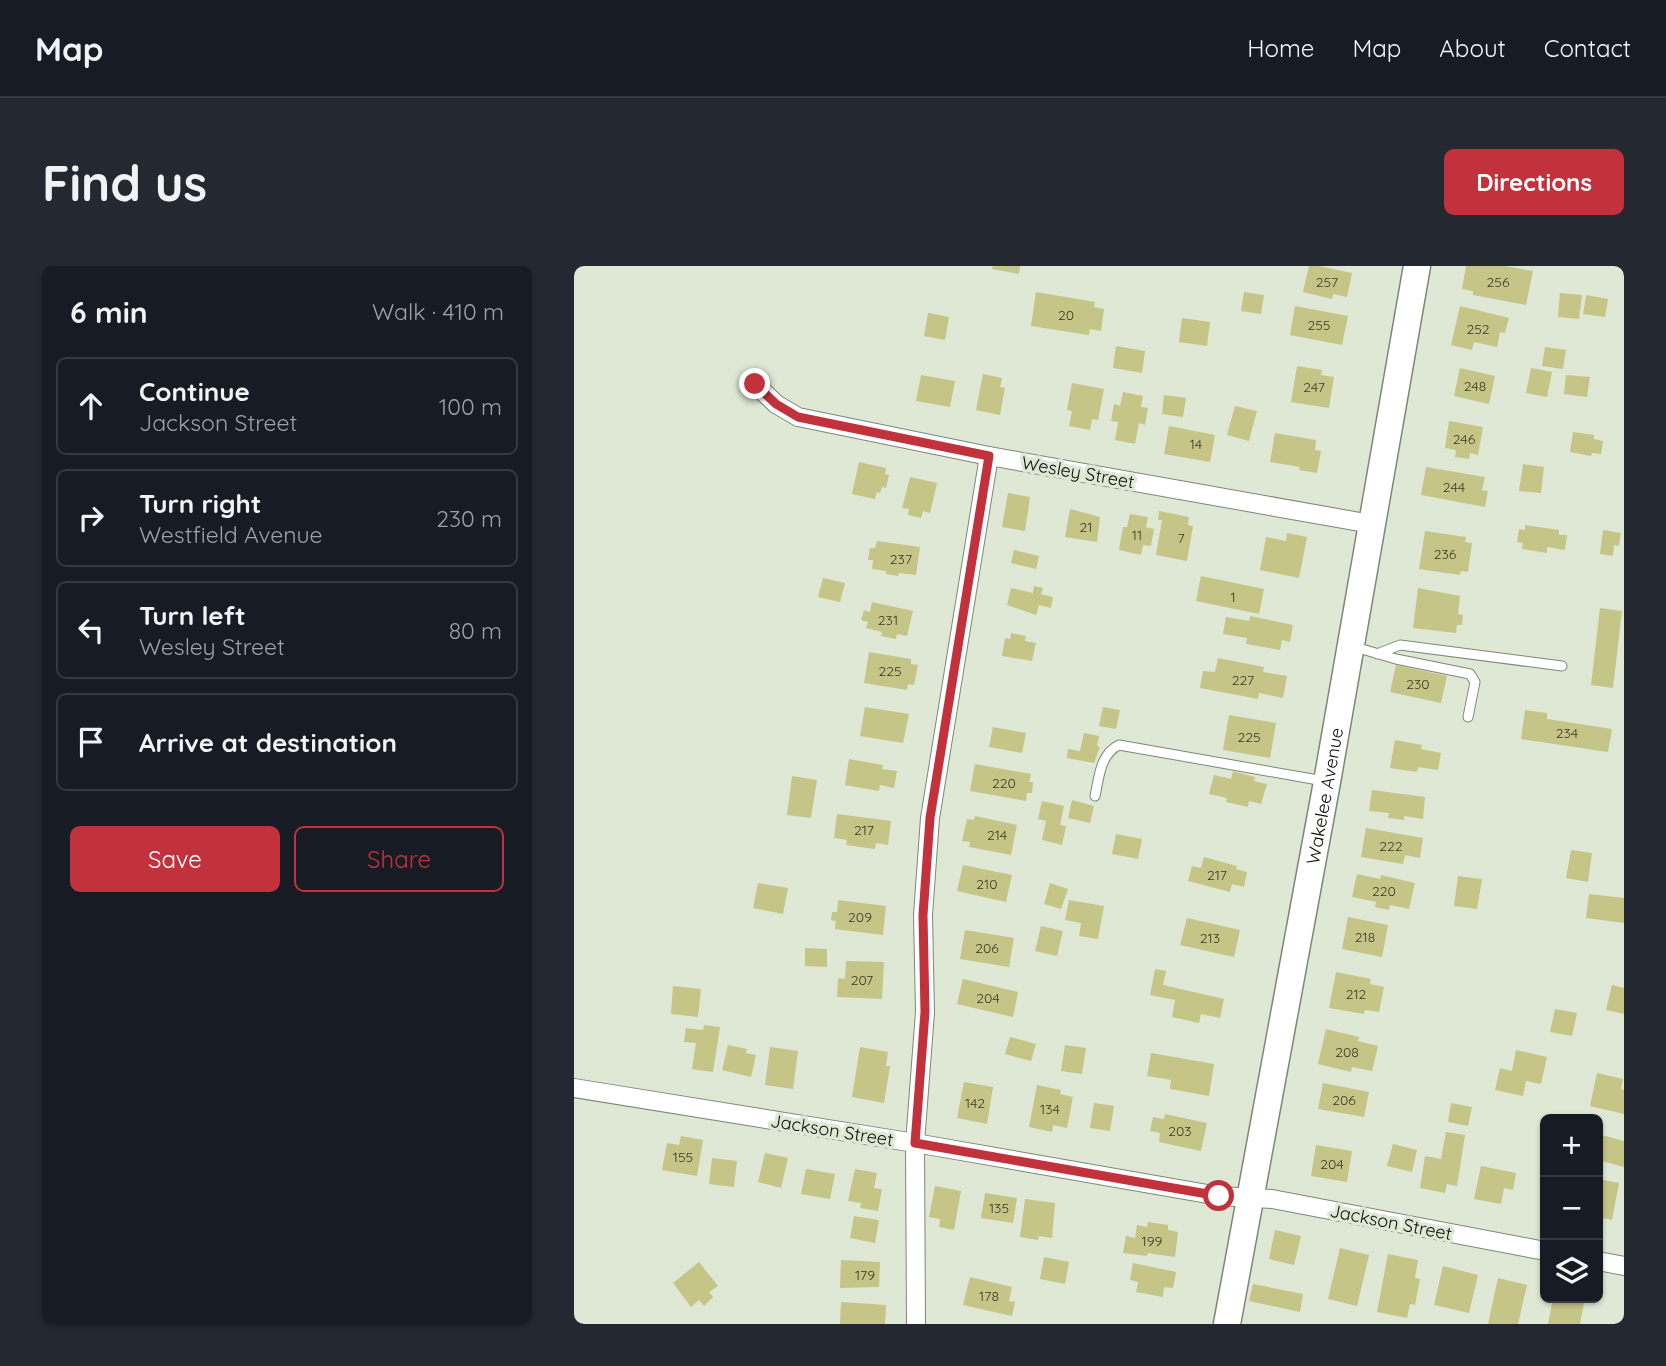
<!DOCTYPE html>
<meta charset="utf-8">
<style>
body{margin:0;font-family:Quicksand,sans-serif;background:#242831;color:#f1f3f6}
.controls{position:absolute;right:21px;bottom:21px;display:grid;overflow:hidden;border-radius:10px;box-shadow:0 2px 5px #0004}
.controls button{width:63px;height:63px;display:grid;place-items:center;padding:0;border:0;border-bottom:2px solid #363941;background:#171b24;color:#f1f3f6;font:35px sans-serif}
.stop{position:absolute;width:21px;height:21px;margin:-16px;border:5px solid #c2323d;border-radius:50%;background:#fff}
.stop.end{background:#c2323d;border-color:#fff;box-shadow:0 2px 7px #0008}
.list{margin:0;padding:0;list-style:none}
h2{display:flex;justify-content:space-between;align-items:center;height:91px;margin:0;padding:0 28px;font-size:30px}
h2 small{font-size:23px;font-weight:400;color:#9ea1a6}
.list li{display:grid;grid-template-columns:46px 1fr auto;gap:21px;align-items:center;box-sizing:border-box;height:98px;margin:0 14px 14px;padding:0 14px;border:2px solid #363941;border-radius:10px}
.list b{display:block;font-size:26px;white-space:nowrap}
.list p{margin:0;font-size:23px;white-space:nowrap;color:#9ea1a6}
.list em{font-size:23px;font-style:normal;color:#9ea1a6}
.actions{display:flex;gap:14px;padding:21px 28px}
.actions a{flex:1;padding:16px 0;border:2px solid #c2323d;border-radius:10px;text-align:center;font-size:24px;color:#c2323d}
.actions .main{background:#c2323d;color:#fff}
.icon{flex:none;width:38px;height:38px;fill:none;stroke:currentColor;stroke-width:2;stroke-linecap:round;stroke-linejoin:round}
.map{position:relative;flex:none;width:1050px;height:1058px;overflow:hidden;border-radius:10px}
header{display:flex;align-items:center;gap:42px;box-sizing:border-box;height:98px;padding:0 35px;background:#171b24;border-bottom:2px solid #363941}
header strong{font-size:33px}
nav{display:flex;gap:38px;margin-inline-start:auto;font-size:24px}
.intro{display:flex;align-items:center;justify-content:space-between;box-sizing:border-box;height:168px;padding:0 42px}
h1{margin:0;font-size:49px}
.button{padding:18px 32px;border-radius:10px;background:#c2323d;color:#fff;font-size:24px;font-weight:700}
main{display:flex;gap:42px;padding:0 42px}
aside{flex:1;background:#171b24;border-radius:10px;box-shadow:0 2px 5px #0004}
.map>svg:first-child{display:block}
</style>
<header>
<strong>Map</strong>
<nav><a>Home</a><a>Map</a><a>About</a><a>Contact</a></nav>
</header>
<div class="intro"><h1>Find us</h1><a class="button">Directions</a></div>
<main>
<aside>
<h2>6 min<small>Walk · 410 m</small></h2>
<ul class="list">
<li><svg class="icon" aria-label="ahead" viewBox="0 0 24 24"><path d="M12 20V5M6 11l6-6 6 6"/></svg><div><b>Continue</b><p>Jackson Street</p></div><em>100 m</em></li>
<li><svg class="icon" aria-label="right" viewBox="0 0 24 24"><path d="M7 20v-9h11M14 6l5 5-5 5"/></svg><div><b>Turn right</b><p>Westfield Avenue</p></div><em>230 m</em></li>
<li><svg class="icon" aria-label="left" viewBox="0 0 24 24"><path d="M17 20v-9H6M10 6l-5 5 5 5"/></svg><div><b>Turn left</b><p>Wesley Street</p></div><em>80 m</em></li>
<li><svg class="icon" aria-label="arrive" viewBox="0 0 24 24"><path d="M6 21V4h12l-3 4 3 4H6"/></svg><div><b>Arrive at destination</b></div></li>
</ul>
<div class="actions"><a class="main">Save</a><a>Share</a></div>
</aside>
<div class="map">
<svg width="1050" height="1058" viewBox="0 0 1050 1058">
<rect width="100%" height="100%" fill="#dee8d5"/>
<g fill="#c5c587">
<polygon points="419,0 446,0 445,8 418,3"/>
<polygon points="735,0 745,0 778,7 773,31 759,28 758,33 729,26"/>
<polygon points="892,0 931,0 959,5 952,39 899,29 899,25 888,23"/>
<polygon points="462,26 521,36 520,41 530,43 527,65 516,63 515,69 457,60"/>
<polygon points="670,26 690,29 687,48 667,45"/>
<polygon points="986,27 1008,29 1005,53 984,51"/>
<polygon points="1012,29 1034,33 1031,51 1009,48"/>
<polygon points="721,40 774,50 768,79 716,69"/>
<polygon points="886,40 935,52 931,67 926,66 923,81 900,76 898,84 877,79"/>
<polygon points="354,47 375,51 371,74 350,70"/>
<polygon points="608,52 636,56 633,80 605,76"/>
<polygon points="542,80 571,85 568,107 539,102"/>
<polygon points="971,81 992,84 989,103 968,100"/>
<polygon points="723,100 748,104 747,109 760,111 755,142 717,136"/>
<polygon points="886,102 921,110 915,138 880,130"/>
<polygon points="957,102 978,106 973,131 952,127"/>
<polygon points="409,108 428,112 426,121 431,122 426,149 402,144"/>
<polygon points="347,109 381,115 376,141 342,135"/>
<polygon points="992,109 1016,111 1013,131 990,128"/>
<polygon points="498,117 530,123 524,154 518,153 516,164 495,160 498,145 493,144"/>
<polygon points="549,126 569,130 567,141 574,142 571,159 565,157 561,178 541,174 544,156 537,155 540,138 546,140"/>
<polygon points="590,129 612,132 609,151 588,148"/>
<polygon points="661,140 683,145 675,175 653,169"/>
<polygon points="875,155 909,161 904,189 896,187 895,193 881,191 882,184 871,182"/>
<polygon points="595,160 641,169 636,196 590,188"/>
<polygon points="999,166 1020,169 1020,173 1029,175 1027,188 1018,187 1017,190 996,186"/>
<polygon points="701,167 742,174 741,184 747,185 743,207 725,204 726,201 696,196"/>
<polygon points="285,196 312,202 311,208 315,209 312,222 308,221 306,227 303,226 301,233 278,228"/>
<polygon points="949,198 970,201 967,227 945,225"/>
<polygon points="852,201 911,211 908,224 914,225 911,241 847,229"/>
<polygon points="336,211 363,217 356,247 349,245 347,252 334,249 335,243 328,242"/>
<polygon points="434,227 456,231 451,265 428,261"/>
<polygon points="496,243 526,251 523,276 491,271"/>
<polygon points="585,245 615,251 614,259 619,260 613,295 582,289 588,254 584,254"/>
<polygon points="556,248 574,251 572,261 580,263 577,280 569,279 567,289 545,284 549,261 553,261"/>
<polygon points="951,259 985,264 985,269 993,269 991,284 973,281 973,287 948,283 949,277 943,276 945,263 951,264"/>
<polygon points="1029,264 1047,267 1045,280 1040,279 1039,290 1026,288"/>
<polygon points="851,265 892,271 891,276 898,277 894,306 887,305 886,309 845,303"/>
<polygon points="713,267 733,271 725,312 686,304 692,271 712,275"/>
<polygon points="303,275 346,281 342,309 325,307 324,310 312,308 312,305 298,303 299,294 294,294 296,282 301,282"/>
<polygon points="440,284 465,290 462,303 437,297"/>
<polygon points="627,310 690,323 685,348 622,335"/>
<polygon points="249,312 271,317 266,336 244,331"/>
<polygon points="460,320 469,322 467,328 479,331 477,342 465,339 462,349 433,339 437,322 459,327"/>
<polygon points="844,322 886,330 884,348 889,349 888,359 883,359 882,367 839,362"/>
<polygon points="298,336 339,345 333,370 323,368 322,373 307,370 308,366 292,362 294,356 287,354 290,344 296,346"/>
<polygon points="1026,342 1048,345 1039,422 1017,419"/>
<polygon points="676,350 719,359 716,376 708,374 706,384 672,378 673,372 649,368 652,351 675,355"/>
<polygon points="437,367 452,370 451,375 462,377 458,395 428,390 431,372 436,373"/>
<polygon points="295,386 337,393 337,398 344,399 340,419 334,418 333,424 290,417"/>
<polygon points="644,392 690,401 689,406 713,410 709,432 685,427 684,433 626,422 629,405 641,406"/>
<polygon points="822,399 873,410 867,437 816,426"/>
<polygon points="291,441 335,448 329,477 286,470"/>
<polygon points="529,441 546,444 542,463 525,460"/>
<polygon points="951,444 973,447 973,453 1038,463 1034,486 947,473"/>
<polygon points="655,449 702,457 696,492 649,484"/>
<polygon points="419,461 452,467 448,487 415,481"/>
<polygon points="510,467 525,470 523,480 526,481 520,497 493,492 494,483 506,485"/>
<polygon points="821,474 848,479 847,483 867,487 864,504 844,501 843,506 816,502"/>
<polygon points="275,493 309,499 308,503 323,505 320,522 306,519 305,525 271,519"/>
<polygon points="401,498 457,508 455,516 459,516 458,527 453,527 452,535 396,525"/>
<polygon points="659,505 681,511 680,515 693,518 687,538 675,535 674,541 652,536 653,532 635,528 640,509 657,513"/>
<polygon points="218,510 243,514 237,552 213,549"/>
<polygon points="798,524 851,531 849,553 830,550 830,554 814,552 815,547 795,545"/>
<polygon points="498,534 520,540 516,557 494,552"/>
<polygon points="468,535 490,540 486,559 492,560 488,579 468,574 472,555 464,553"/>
<polygon points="263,548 317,555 314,579 302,577 301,583 272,579 273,574 260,572"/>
<polygon points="401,550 443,559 437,589 395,581 396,576 388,575 393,553 400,554"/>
<polygon points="792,562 849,572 846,592 831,589 829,598 787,591"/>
<polygon points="542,568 568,573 564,593 538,588"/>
<polygon points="997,584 1018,587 1014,616 992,612"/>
<polygon points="630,591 663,600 662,603 673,606 670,621 658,618 656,626 614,615 618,600 627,602"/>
<polygon points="389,599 438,609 432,636 383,625"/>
<polygon points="783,608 806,613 807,609 841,617 835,643 816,639 815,644 801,641 802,636 778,631"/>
<polygon points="884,610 908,613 903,643 880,640"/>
<polygon points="184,617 214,622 209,648 179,642"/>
<polygon points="476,617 494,623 487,643 470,638"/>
<polygon points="1015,628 1050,632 1050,657 1012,652"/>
<polygon points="264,634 312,640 309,669 261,663 262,655 257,654 258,646 263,646"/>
<polygon points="495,634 530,640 524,673 505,670 507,657 491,654"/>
<polygon points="774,651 814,659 808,691 768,683"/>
<polygon points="613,652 666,664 660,691 606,679"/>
<polygon points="467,660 489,665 483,690 461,685"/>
<polygon points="391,664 440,672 435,701 386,693"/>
<polygon points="231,682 253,683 253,701 231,700"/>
<polygon points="272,695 310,696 308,733 263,731 264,712 271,713"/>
<polygon points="581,703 592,705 589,719 650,733 646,752 627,748 625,757 598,751 601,734 576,729"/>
<polygon points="762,706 797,713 796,718 810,721 805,746 791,744 790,748 755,742"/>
<polygon points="389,713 444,726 439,751 383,738"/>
<polygon points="1038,719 1050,722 1050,748 1032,744"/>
<polygon points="99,720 127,723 124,751 97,748"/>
<polygon points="981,743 1003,747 998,770 976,766"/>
<polygon points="130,759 146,761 139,806 118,803 122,777 110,776 112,762 129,764"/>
<polygon points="752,763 785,771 784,775 804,780 798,805 778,801 777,806 744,798"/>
<polygon points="436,771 462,778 457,795 431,788"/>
<polygon points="154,779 173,783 172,787 182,789 177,811 148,804"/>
<polygon points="491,779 512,782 508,808 487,805"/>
<polygon points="196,781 224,785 219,823 191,819"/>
<polygon points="286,781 314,786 312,800 316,800 310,837 278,831"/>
<polygon points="942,784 973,791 967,818 952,815 949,830 921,824 926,802 938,805"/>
<polygon points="577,787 640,798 635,830 596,823 597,814 573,810"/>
<polygon points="1023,807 1049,813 1047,823 1050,824 1050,848 1016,840"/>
<polygon points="390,816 419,821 413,858 383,852"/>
<polygon points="749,817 795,826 790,851 744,843"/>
<polygon points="463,819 487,824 486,828 499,831 493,862 479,859 478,866 455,861"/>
<polygon points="520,837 540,840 536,865 516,862"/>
<polygon points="877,837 898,841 894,860 874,856"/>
<polygon points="591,848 633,857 627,885 585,876 586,867 576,865 579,851 590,853"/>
<polygon points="872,866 891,869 883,920 873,918 871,927 846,922 851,890 867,893"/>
<polygon points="1024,868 1050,875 1050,901 1024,894"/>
<polygon points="107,870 129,874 123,910 88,904 93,877 105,879"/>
<polygon points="819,878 843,884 838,906 813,900"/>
<polygon points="742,879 778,885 773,916 737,910"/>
<polygon points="191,887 214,892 207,922 184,916"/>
<polygon points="138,892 163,895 160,921 135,918"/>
<polygon points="907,900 942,907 939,924 930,922 927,938 900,933"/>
<polygon points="232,903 261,908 256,933 227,928"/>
<polygon points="281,903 303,907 300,922 308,923 304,945 286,942 287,937 274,935"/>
<polygon points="1024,913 1045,917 1038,954 1024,951"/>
<polygon points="361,920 387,925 380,964 365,961 366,953 355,951"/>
<polygon points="411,927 443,932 439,957 407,952"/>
<polygon points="451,933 481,937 478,972 465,970 464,974 446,971"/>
<polygon points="280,950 305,954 301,977 276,972"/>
<polygon points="574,956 594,959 594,964 604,966 601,991 574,987 573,990 549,987 552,970 561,972 563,959 573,961"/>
<polygon points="701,964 727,970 720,999 695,993"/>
<polygon points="766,982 795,989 783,1040 754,1033"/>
<polygon points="814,988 844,994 841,1012 846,1013 841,1039 836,1038 833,1052 803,1046"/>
<polygon points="470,991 495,996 491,1018 466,1013"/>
<polygon points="267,994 306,996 305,1021 266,1022"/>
<polygon points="125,996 144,1020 135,1026 139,1031 130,1040 125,1034 117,1041 99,1017"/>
<polygon points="559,997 602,1006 599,1022 590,1021 589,1031 562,1026 564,1016 556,1014"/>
<polygon points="869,1000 904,1009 895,1047 860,1039"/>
<polygon points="396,1011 438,1021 435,1035 441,1036 438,1050 389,1039"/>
<polygon points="924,1012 953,1019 944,1058 914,1058"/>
<polygon points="679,1018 729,1028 726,1046 675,1035"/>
<polygon points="979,1032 1011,1032 1006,1058 974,1058"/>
<polygon points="267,1036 312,1039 311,1058 266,1058"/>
</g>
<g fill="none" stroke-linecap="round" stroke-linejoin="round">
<defs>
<g id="lane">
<polyline points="781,381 822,393 896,408 901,416 894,451"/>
<polyline points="803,388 826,379 988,400"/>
<path d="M521,530C525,512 526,488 545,479L750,515"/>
</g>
<g id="street">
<polyline points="181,118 202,138 224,151 415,190 797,258"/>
<polyline points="0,822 341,877 645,930 698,933 971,985"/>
<polyline points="1024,995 1050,1000"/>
<polyline points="342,1058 341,877 351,746 349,649 356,552 415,190"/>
</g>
<g id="secondary">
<path id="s1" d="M653,1058L753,516L843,0"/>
</g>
</defs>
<use href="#lane" stroke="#7e8776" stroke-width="11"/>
<use href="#street" stroke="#7e8776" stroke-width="20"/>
<use href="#secondary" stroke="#7e8776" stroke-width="29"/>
<use href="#lane" stroke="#fff" stroke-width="9"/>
<use href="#street" stroke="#fff" stroke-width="18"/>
<use href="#secondary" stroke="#fff" stroke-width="26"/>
</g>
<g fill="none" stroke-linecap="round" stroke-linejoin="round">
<polyline stroke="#c2323d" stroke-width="9" points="181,118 202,138 224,151 415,190 356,552 349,649 351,746 341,877 645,930"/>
</g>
<g text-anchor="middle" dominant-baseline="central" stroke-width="7" stroke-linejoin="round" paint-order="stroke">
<g font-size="14" fill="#393b27">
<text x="753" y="16">257</text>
<text x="924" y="16">256</text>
<text x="492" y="49">20</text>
<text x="745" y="59">255</text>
<text x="904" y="63">252</text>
<text x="901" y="120">248</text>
<text x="740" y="121">247</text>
<text x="890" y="173">246</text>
<text x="622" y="178">14</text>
<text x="880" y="221">244</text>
<text x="512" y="261">21</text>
<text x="563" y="269">11</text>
<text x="607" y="272">7</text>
<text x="871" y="288">236</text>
<text x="327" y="293">237</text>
<text x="659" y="331">1</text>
<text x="314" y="354">231</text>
<text x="316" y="405">225</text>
<text x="669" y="414">227</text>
<text x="844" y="418">230</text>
<text x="993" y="467">234</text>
<text x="675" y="471">225</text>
<text x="430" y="517">220</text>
<text x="290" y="564">217</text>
<text x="423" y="569">214</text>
<text x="817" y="580">222</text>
<text x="643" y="609">217</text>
<text x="413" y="618">210</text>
<text x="810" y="625">220</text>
<text x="286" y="651">209</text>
<text x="791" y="671">218</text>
<text x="636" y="672">213</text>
<text x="413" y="682">206</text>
<text x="288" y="714">207</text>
<text x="782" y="728">212</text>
<text x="414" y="732">204</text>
<text x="773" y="786">208</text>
<text x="770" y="834">206</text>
<text x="401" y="837">142</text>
<text x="476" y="843">134</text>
<text x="606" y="865">203</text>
<text x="109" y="891">155</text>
<text x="758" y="898">204</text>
<text x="425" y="942">135</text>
<text x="578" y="975">199</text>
<text x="291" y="1009">179</text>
<text x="415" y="1030">178</text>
</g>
<g font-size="18" fill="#0a0d07" stroke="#dee8d5">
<text transform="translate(504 206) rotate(10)">Wesley Street</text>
<text stroke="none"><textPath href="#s1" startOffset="537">Wakelee Avenue</textPath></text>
<text transform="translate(258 864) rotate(9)">Jackson Street</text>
<text transform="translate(817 956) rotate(11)">Jackson Street</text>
</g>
</g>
</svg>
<div class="controls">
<button>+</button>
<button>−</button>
<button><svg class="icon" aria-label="layers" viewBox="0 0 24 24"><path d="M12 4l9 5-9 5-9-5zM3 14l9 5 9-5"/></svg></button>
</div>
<div class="stop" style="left:645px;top:930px"></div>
<div class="stop end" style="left:181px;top:118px"></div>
</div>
</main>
